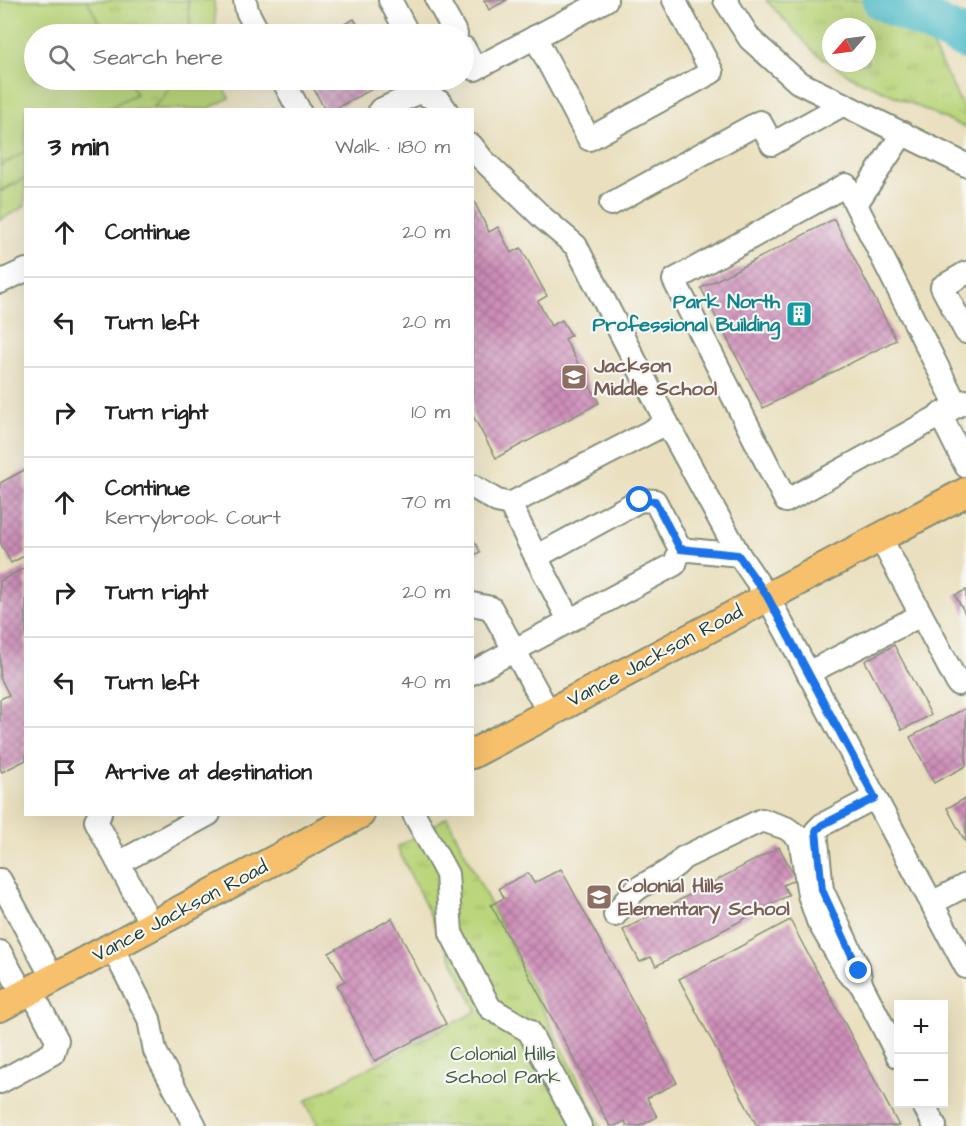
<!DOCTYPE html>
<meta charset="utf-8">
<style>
body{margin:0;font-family:"Architects Daughter",sans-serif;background:#f2f2f2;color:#222}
.controls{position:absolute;right:18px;bottom:18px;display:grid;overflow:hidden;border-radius:0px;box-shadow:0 6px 24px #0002}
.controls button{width:54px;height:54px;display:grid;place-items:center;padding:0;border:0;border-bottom:2px solid #e0e0e0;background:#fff;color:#222;font:30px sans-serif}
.compass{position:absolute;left:822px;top:18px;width:54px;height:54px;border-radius:50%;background:#fff;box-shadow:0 6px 24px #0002;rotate:242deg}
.stop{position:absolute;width:18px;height:18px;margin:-14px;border:4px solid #1a73e8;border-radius:50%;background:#fff}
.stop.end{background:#1a73e8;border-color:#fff;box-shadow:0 2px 6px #0008}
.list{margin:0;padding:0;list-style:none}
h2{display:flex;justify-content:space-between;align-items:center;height:78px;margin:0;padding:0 24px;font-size:26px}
h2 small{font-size:20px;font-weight:400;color:#767676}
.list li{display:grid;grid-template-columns:39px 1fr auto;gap:18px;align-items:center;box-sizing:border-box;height:90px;padding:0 24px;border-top:2px solid #e0e0e0}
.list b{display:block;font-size:22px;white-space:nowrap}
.list p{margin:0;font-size:20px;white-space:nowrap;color:#767676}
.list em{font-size:20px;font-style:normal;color:#767676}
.icon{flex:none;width:33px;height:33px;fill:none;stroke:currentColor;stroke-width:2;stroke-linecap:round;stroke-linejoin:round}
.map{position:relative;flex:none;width:966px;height:1126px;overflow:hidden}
.search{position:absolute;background:#fff;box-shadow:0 6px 24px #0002;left:24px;top:24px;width:450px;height:66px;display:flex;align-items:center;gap:15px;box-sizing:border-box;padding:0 21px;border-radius:33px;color:#767676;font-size:22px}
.panel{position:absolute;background:#fff;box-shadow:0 6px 24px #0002;left:24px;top:108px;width:450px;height:708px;border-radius:0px}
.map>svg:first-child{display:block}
</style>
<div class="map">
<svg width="966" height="1126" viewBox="0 0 966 1126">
<defs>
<pattern id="grass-tufts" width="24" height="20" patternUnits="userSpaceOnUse" patternTransform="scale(1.5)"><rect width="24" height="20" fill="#bad57a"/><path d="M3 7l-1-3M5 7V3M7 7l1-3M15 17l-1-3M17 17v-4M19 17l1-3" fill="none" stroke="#9fb86a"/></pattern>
<pattern id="building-cross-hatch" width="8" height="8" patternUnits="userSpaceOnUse" patternTransform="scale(1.5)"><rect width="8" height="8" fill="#ce8eb9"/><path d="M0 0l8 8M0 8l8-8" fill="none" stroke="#a77597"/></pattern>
</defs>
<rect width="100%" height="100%" fill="#f6f6f2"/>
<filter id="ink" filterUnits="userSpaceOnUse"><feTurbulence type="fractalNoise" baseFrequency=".0167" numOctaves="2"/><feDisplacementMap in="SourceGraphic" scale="12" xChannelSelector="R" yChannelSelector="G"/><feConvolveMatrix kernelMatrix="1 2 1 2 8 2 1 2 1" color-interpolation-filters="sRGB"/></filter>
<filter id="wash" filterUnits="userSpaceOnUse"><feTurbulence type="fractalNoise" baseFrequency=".008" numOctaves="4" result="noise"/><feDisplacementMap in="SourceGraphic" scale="24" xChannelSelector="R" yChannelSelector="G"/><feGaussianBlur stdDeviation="1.35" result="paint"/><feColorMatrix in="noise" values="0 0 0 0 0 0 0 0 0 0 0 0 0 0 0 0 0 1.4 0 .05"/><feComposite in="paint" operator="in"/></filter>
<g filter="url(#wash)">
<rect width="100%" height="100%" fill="#eae0bf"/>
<g fill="url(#grass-tufts)" stroke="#6c8957" stroke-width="1.5" fill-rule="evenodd">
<polygon points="0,0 188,0 191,34 34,34 34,80 176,80 161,100 151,109 26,110 25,178 0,191"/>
<path d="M766,0H909L966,113V128L852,77L815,53ZM831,27H867V63H831Z"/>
<polygon points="447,817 601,1126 318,1126 305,1101 477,1011 397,847"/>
</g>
<g fill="#bad57a" stroke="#6c8957" stroke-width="1.5">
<polygon points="0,0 87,0 105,34 34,34 34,80 128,80 136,94 106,109 26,110 25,152 0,166"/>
<polygon points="188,0 214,0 216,34 191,34"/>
<polygon points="176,80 205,80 204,84 211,80 219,80 229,98 208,109 151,109 161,100"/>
<polygon points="25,178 25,206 0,220 0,192"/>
</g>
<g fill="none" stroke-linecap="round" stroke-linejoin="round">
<polyline stroke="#4ebbc7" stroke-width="42" points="883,0 966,39"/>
</g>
<g id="blocks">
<g fill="url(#building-cross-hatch)">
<polygon points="484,0 507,0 489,10"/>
<polygon points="354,19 363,34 325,34"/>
<polygon points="309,80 389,80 333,110 325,110"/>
<polygon points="472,197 489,232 498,227 511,253 521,248 547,296 538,301 551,326 562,320 571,335 565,339 599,403 496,458 472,414"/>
<polygon points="834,219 896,340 763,408 701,288"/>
<polygon points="26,469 26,555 11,563 0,542 0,483"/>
<polygon points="472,537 480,552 472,556"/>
<polygon points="26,567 26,760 2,772 0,769 0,699 9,695 0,677 0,581"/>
<polygon points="966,590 966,615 955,595"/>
<polygon points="894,645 931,715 902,730 865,661"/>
<polygon points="966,708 966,766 934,783 910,737"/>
<polygon points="966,798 966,843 947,808"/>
<polygon points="779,847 796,879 783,885 789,895 656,966 651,957 640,962 623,930"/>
<polygon points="561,869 677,1083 647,1098 657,1117 640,1126 627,1126 625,1121 615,1126 610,1126 491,905 504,898 499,888 528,873 534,883"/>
<polygon points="392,918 446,1024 375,1061 337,985 345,981 329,953"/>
<polygon points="790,920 899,1126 757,1126 679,979"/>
</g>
</g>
</g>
<g filter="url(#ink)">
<use href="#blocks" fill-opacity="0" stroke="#848e7a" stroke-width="1.5"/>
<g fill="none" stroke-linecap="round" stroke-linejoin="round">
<defs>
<g id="minor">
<polyline points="245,0 247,11 259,34"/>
<polyline points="390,0 408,34"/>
<polyline points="437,0 456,34"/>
<polyline points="725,0 750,39 798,82 966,165"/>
<polyline points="535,37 589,139 712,72 674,0"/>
<polyline points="464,48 475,69 606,0"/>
<polyline points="283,80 299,110"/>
<polyline points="380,110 420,92 440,102 446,110"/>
<polyline points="472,146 482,159 543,218 576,246 667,423 739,555 767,596 966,967"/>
<polyline points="611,204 760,122 772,144 844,104"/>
<polyline points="856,204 903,133"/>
<polyline points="966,273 942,287 966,332"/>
<polyline points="0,282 26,270"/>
<polyline points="957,406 846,185 674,280 786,501 966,401"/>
<polyline points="940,414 966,466"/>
<polyline points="472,486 497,501 510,504 667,423"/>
<polyline points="510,504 536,557"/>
<polyline points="880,537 958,684"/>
<polyline points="680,549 739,555"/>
<polyline points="472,604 491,608 549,713"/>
<polyline points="472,673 675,564 680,549 655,501 640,500 536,557 569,620"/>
<polyline points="808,673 921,615"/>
<polyline points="875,797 822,825 816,831 822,890 858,967 861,984 898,1056"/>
<polyline points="100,814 96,821 152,926"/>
<polyline points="414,814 447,874 451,933 490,1008 529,1031 580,1126"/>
<polyline points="119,863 209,814"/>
<polyline points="0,880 53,979"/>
<polyline points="932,903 966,885"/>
<path d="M615,915C621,907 628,896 636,890C652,878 670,874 683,858L762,820L786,828L800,838L809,895L818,921L848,973L861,984"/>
<polyline points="112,947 149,1019 155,1051 195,1126"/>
<polyline points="0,952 23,994"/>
<polyline points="0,1082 53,1053 57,1040 31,990"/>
<polyline points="923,1104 935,1126"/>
</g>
<g id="major">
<polyline points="472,754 966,492"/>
<polyline points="0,1007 360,814"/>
</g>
</defs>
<use href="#minor" stroke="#848e7a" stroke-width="26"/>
<use href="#major" stroke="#848e7a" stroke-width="32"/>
<use href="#minor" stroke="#fff" stroke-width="22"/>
<use href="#major" stroke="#f7c06c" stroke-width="28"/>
</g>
</g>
<g fill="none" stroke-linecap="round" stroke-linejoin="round" filter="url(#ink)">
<polyline stroke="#1a73e8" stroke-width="8" points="640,500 655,501 680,549 738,555 767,596 875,798 822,825 816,831 822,890 859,971"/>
</g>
<defs>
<symbol id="building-square" viewBox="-11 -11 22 22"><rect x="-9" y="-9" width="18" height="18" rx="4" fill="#0f9aa8" stroke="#f6f6f2"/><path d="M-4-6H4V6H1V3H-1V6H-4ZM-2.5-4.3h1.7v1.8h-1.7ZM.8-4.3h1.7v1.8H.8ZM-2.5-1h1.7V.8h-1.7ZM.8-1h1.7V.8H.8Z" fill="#fff"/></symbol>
<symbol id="school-square" viewBox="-11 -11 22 22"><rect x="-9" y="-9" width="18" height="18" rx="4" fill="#8d6e63" stroke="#f6f6f2"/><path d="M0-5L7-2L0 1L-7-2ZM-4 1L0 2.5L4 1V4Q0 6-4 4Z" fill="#fff"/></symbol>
</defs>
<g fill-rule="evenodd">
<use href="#building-square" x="784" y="299" width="30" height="30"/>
<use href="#school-square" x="559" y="362" width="30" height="30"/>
<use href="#school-square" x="584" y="882" width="30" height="30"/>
</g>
<g text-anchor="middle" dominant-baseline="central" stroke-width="4.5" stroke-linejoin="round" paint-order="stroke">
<g font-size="20" font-weight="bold" fill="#0d838f" stroke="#f6f6f2" text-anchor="end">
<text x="780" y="302">Park North<tspan x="780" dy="23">Professional Building</tspan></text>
</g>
<g font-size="20" font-weight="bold" fill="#785e54" stroke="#f6f6f2" text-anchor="start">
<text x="594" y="366">Jackson<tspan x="594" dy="23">Middle School</tspan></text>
<text x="618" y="886">Colonial Hills<tspan x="618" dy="23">Elementary School</tspan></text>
</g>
<g font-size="20" fill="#1f3d34" stroke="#f6f6f2">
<text transform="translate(655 656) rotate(-28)">Vance Jackson Road</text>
<text transform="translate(180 911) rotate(-28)">Vance Jackson Road</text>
</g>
<g font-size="20" fill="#3e5b42" stroke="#f6f6f2">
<text x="503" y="1054">Colonial Hills<tspan x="503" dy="23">School Park</tspan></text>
</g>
</g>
</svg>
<div class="controls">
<button>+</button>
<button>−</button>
</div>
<svg class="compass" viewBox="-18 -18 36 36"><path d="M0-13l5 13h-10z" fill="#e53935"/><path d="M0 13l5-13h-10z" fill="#767676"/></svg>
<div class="stop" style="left:640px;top:500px"></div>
<div class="stop end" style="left:859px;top:971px"></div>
<div class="search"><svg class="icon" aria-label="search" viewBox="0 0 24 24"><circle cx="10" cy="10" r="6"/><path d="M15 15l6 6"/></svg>Search here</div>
<section class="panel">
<h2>3 min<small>Walk · 180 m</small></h2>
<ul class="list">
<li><svg class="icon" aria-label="ahead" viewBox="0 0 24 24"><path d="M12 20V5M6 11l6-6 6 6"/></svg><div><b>Continue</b></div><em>20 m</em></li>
<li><svg class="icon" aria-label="left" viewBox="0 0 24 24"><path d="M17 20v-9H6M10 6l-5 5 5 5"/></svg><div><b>Turn left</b></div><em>20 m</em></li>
<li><svg class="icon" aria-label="right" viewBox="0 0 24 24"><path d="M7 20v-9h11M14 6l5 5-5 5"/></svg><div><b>Turn right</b></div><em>10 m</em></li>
<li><svg class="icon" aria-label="ahead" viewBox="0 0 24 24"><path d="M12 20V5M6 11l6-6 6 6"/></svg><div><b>Continue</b><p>Kerrybrook Court</p></div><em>70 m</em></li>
<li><svg class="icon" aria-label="right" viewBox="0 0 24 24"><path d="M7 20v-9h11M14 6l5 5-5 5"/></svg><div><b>Turn right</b></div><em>20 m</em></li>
<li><svg class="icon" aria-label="left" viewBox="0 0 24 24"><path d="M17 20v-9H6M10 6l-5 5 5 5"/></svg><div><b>Turn left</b></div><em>40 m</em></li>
<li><svg class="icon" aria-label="arrive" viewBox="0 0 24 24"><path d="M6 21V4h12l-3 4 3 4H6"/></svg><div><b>Arrive at destination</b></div></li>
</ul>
</section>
</div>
